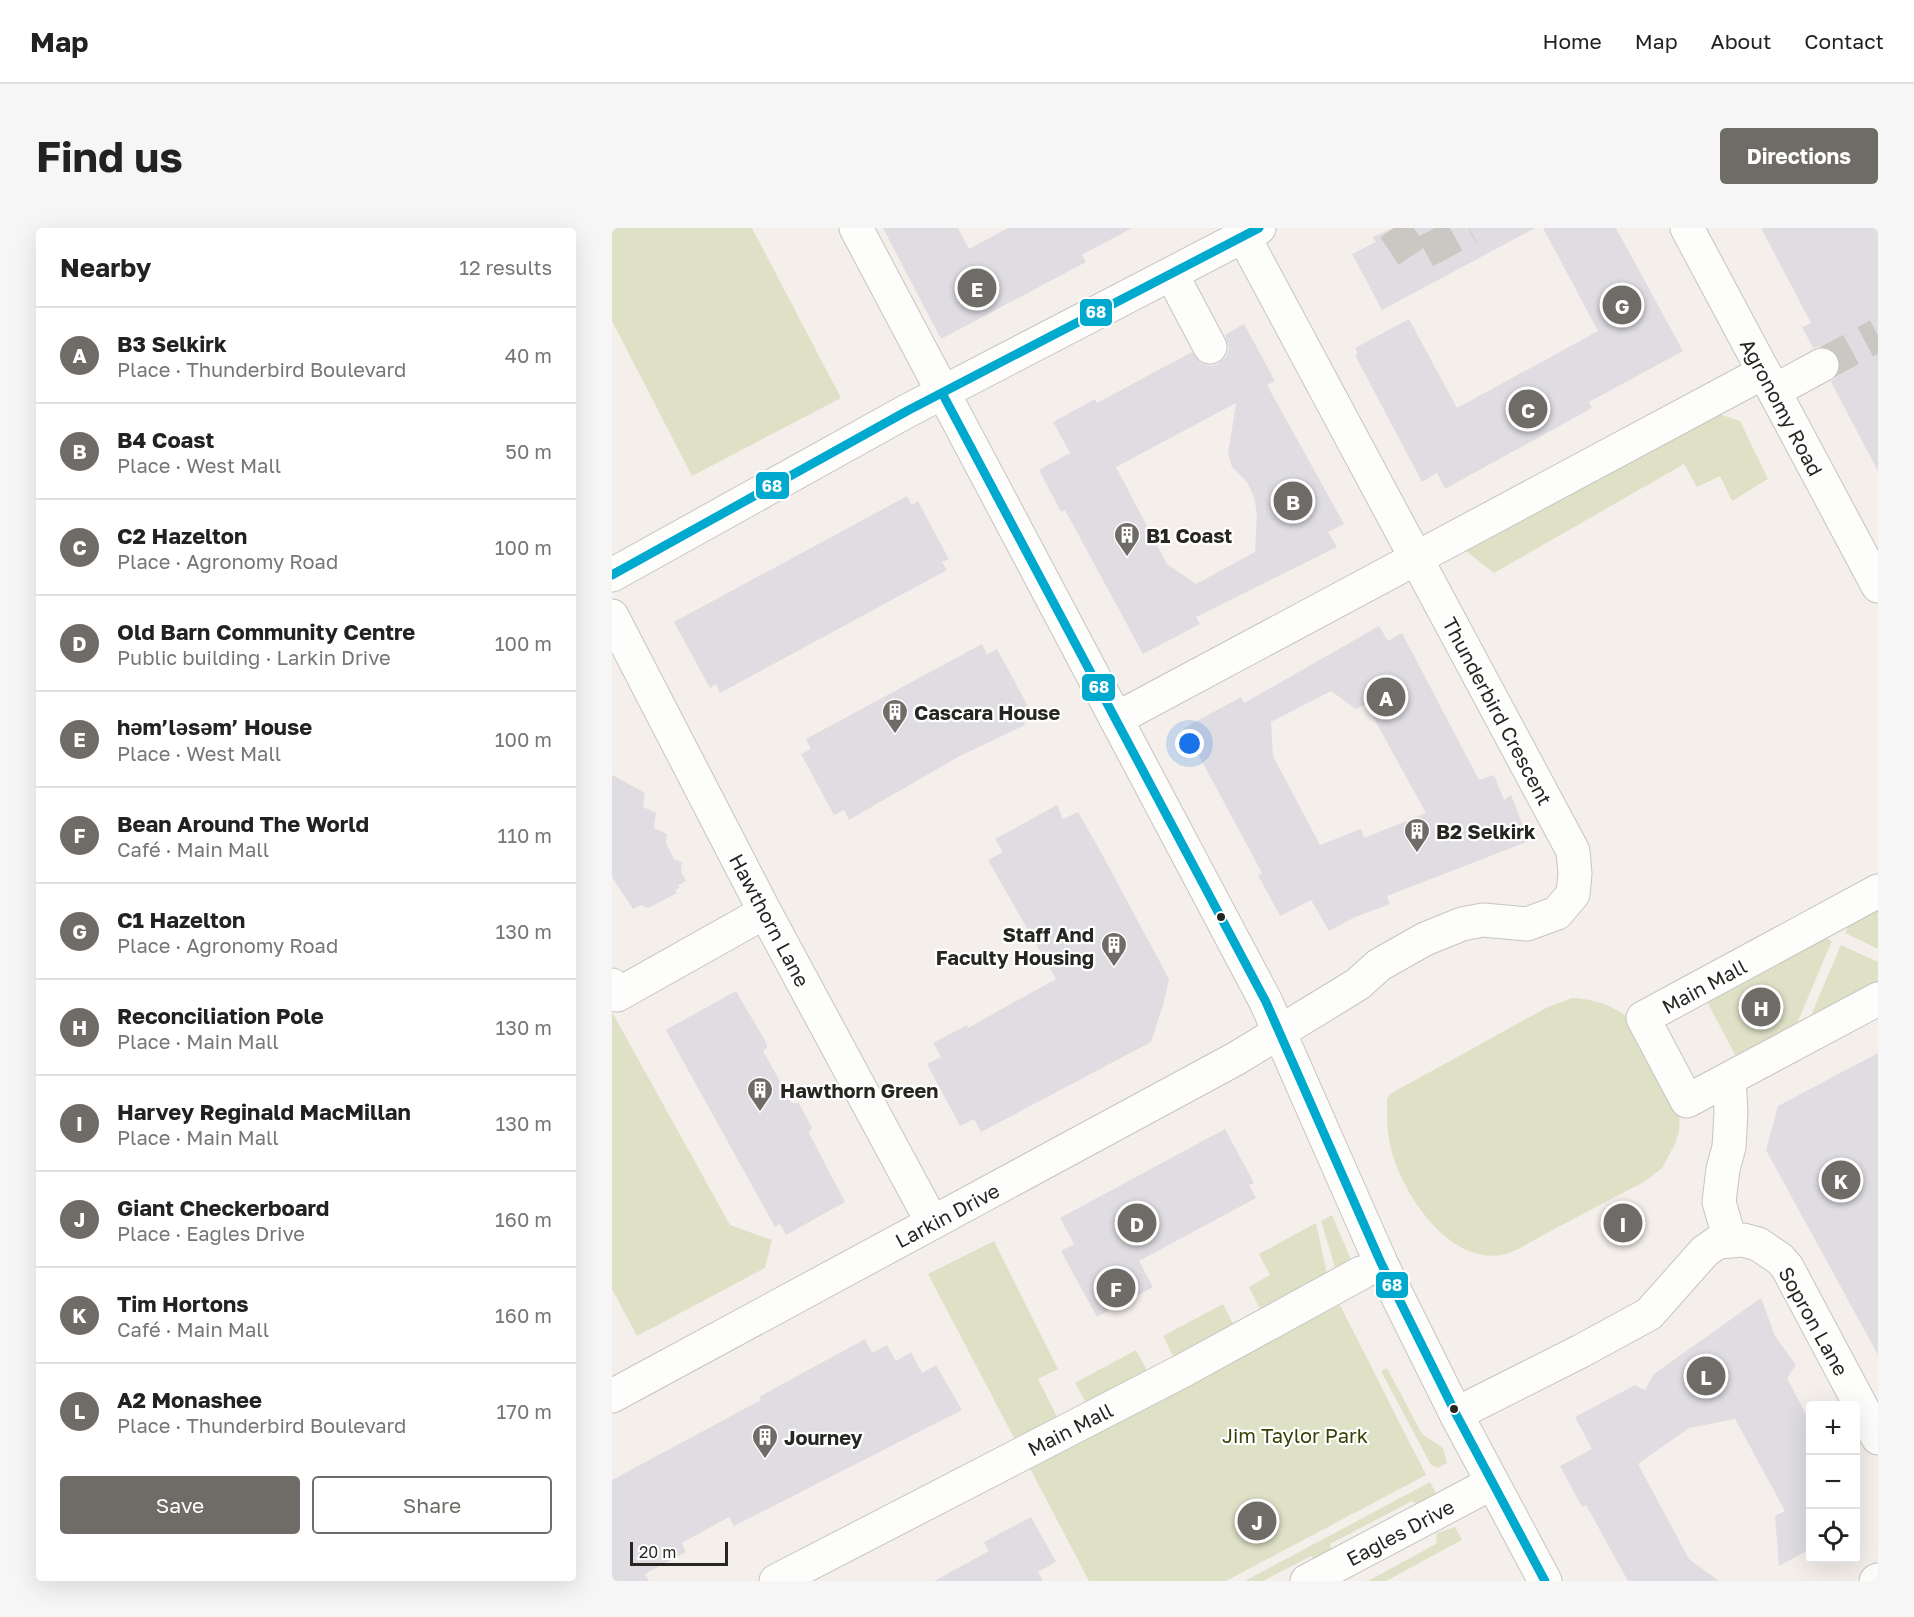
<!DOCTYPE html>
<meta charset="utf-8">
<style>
body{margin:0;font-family:"Golos Text",sans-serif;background:#f6f6f6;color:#222}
.controls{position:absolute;right:18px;bottom:18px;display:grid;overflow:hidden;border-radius:6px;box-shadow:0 6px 24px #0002}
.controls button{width:54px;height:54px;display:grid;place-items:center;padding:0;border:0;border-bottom:2px solid #e0e0e0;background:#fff;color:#222;font:30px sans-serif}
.scale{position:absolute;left:18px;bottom:15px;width:98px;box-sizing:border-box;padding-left:6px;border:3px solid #282622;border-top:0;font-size:16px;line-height:21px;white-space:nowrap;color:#282622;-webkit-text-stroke:4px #fff;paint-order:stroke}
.you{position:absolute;left:578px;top:516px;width:21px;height:21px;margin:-15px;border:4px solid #fff;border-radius:50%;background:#1a73e8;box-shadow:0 0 0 9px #1a73e833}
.badge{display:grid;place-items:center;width:39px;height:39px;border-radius:50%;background:#6f6c68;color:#fff;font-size:20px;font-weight:700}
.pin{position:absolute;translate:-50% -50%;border:3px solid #fff;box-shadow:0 2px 6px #0006}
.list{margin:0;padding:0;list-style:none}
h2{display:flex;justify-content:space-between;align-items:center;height:78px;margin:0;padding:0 24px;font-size:26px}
h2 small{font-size:20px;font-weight:400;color:#767676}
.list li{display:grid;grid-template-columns:39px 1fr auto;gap:18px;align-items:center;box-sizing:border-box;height:96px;padding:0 24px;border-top:2px solid #e0e0e0}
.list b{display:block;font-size:22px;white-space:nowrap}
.list p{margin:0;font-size:20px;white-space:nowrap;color:#767676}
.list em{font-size:20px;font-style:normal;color:#767676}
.actions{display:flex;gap:12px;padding:18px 24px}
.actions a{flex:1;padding:14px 0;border:2px solid #6f6c68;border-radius:6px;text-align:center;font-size:21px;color:#6f6c68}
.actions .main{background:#6f6c68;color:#fff}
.icon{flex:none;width:33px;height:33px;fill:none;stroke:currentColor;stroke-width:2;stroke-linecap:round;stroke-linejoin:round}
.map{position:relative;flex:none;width:1266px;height:1353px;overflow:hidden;border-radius:6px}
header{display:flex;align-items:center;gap:36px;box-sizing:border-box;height:84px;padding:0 30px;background:#fff;border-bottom:2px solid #e0e0e0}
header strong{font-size:28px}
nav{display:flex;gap:33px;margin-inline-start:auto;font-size:21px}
.intro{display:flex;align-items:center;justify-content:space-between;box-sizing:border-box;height:144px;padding:0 36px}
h1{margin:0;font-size:42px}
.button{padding:15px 27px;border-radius:6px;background:#6f6c68;color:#fff;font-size:21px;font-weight:700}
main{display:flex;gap:36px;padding:0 36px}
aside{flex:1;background:#fff;border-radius:6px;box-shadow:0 6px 24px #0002}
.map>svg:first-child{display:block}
</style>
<header>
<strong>Map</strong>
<nav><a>Home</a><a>Map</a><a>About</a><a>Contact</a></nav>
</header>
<div class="intro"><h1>Find us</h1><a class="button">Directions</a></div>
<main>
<aside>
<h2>Nearby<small>12 results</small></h2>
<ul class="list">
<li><span class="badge">A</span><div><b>B3 Selkirk</b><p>Place · Thunderbird Boulevard</p></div><em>40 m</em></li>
<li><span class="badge">B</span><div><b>B4 Coast</b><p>Place · West Mall</p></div><em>50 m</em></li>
<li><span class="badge">C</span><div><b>C2 Hazelton</b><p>Place · Agronomy Road</p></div><em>100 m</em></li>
<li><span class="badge">D</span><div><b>Old Barn Community Centre</b><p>Public building · Larkin Drive</p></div><em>100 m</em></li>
<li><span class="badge">E</span><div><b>həm’ləsəm’ House</b><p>Place · West Mall</p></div><em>100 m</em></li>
<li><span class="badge">F</span><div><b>Bean Around The World</b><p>Café · Main Mall</p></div><em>110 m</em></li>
<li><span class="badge">G</span><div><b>C1 Hazelton</b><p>Place · Agronomy Road</p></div><em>130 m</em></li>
<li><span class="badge">H</span><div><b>Reconciliation Pole</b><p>Place · Main Mall</p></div><em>130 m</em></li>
<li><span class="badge">I</span><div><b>Harvey Reginald MacMillan</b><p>Place · Main Mall</p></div><em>130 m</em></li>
<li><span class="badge">J</span><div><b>Giant Checkerboard</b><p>Place · Eagles Drive</p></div><em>160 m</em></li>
<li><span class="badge">K</span><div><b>Tim Hortons</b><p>Café · Main Mall</p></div><em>160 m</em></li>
<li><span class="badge">L</span><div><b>A2 Monashee</b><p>Place · Thunderbird Boulevard</p></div><em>170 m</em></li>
</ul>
<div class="actions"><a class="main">Save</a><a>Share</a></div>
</aside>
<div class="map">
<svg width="1266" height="1353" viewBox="0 0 1266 1353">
<rect width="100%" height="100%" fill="#f4efea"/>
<g fill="#dfe1c7">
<polygon points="0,0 140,0 229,170 80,248 0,93"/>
<polygon points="1107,186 1128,193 1156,251 1120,273 1108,248 1085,259 1072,236 882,345 854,323"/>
<polygon points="1266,680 1266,721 1233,705 1238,694"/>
<polygon points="1212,709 1220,713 1183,800 1126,832 1094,772"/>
<polygon points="1229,717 1266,734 1266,755 1197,792"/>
<path d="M960,770C983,771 1000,777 1018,791L1068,874L1067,904L1063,916L1050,940L1032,954C1001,970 970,986 939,1003C925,1010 909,1021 894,1026C839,1040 790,966 779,921C775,905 775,888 775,871L778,866L936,779Z"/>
<polygon points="0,784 118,997 160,1012 153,1040 25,1108 0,1061"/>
<polygon points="720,987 739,1032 723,1039 709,993"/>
<polygon points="704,995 716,1051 649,1083 637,1059 658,1047 647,1026"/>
<polygon points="382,1013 446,1141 426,1151 460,1219 658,1110 728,1077 814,1247 614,1353 477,1353 316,1046"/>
<polygon points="611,1076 624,1102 564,1134 551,1108"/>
<polygon points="524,1122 538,1148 477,1180 463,1155"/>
<polygon points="775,1140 810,1206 831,1220 835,1235 826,1240 819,1237 769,1143"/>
<polygon points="818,1254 825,1267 808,1278 800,1273 718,1316 720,1324 705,1333 699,1328 651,1353 633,1353"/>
<polygon points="843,1299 850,1312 774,1353 756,1353 824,1316 825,1305"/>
</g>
<g fill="#dfdde2" fill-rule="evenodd">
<polygon points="271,0 346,0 357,21 396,0 520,0 470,27 474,34 329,111"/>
<polygon points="781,0 923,0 770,82 740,26 764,14 761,9"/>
<polygon points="931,0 1004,0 1071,123 977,174 980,180 833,261 825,245 810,254 743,127 746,126 743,120 797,91 845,180 986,103"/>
<polygon points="1149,0 1266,0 1266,243 1219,154 1226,146 1229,138 1227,129 1219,121 1210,118 1201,120 1190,99 1199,95"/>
<path d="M632,96L663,153L655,157L732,296L716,304L725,319L584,389L588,396L531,426L453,282L449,284L427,242L458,225L441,194L483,171L485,175L580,124L589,135L598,138L606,136L614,129L617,120L613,107ZM624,175L616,226L620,239L635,254L642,269L645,286L643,324L584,356L555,336L504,239Z"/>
<polygon points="295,268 300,277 306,273 325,309 337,331 330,334 335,342 108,465 104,456 98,460 62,394"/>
<path d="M767,398L776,413L790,405L867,552L882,547L892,572L899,567L917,613L775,668L778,676L743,689L717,703L699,672L668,688L646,647L650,645L572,500L629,469L632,475ZM719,463L744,481L754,476L814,585L752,610L749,601L708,617L661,528L659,494Z"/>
<polygon points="370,416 375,426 385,421 418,482 408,487 413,497 346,529 237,592 232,582 222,587 189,526 199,521 194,511"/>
<polygon points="0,547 33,565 31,579 44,585 42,600 55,606 54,615 62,631 70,634 69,644 74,653 66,657 68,660 63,662 65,665 36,680 29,677 21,681 0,649"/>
<polygon points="445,577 451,591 466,584 491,628 557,751 552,774 539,814 369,904 362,891 348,898 315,836 329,829 321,815 355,797 356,800 372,791 444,751 376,632 391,624 383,611"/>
<polygon points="124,763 155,816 155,820 151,823 180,875 187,875 200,900 197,905 233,974 174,1007 168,996 163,999 55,804 55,801"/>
<polygon points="1266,825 1266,1127 1154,922 1166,878"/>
<polygon points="613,901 642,955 637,957 644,970 527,1033 541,1059 485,1089 449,1023 462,1016 448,990"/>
<polygon points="1149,1070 1163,1108 1184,1137 1175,1150 1198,1194 1198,1321 1167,1338 1163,1288 1173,1283 1123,1191 1077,1200 1026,1236 1077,1331 1107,1353 1016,1353 974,1277 970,1279 948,1238 980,1221 963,1189 1023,1157 1033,1162 1042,1146"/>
<polygon points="253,1111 260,1125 275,1117 284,1133 299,1124 310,1145 324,1137 350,1182 122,1298 117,1289 70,1315 74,1324 33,1346 37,1353 0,1353 0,1252 149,1172 147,1169"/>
<polygon points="419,1289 444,1334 426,1344 431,1353 322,1353 377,1323 372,1314"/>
</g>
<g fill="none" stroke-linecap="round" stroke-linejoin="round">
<g stroke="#cbc7c2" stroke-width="33" stroke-dasharray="33 16" stroke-linecap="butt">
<polyline points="782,0 802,30 857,0"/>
<polyline points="1210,137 1266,107"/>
</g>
<defs>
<g id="minor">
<polyline points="244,0 654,774 769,1035 844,1186 933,1353"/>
<polyline points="1075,0 1266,358"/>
<polyline points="560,47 598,119"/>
<polyline points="1162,163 1210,137"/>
<polyline points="0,347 295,183 647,0"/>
<polyline points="0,388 153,684 320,994"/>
<polyline points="504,491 1152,144"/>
<polyline points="1266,663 1031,790 1075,873 1266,771"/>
<polyline points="0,757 5,767 153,684"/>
<polyline points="1117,851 1119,884 1117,919 1111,941 1107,974 1118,1012"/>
<polyline points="0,1168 625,830 746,756 767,737 813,711 850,696 871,692 915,696 945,685 961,666 963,646 961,623 632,9"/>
<polyline points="844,1186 969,1123 1037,1086 1093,1023 1106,1014 1131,1012 1146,1016 1168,1031 1175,1039 1266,1210"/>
<polyline points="164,1353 572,1142 749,1045"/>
<polyline points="695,1353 880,1255"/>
<polyline points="1264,1353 1266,1352"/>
</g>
</defs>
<use href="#minor" stroke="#c7c4c0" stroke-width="35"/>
<use href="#minor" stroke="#fdfdfc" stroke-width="33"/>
<defs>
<g id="bus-1">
<polyline points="330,165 654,774 769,1035 844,1186 933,1353"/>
<polyline points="0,347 295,183 647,0"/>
</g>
</defs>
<use href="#bus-1" stroke="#fff" stroke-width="14"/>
<use href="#bus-1" stroke="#00a9ce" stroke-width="9"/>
</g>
<defs>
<symbol id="building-pin" viewBox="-11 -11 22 30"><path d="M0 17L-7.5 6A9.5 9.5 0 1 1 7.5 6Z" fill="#6f6c68" stroke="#fff"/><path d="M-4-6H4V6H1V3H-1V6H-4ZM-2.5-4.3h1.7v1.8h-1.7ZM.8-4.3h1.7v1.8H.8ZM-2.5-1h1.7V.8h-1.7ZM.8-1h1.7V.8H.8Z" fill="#fff"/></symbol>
</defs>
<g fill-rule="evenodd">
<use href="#building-pin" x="500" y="292" width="30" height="40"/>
<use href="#building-pin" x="268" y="469" width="30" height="40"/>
<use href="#building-pin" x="790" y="588" width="30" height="40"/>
<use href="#building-pin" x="487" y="702" width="30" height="40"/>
<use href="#building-pin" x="133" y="847" width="30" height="40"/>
<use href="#building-pin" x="138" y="1194" width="30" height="40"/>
</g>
<g fill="#282622" stroke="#fff" stroke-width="2">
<circle cx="609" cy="689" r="5"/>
<circle cx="842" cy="1181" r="5"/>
</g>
<g text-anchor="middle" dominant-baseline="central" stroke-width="4.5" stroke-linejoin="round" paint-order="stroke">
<g font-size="20" fill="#282622" stroke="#fff">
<text transform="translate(1170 179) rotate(62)">Agronomy Road</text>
<text transform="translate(886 483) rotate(62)">Thunderbird Crescent</text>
<text transform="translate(158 692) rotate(62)">Hawthorn Lane</text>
<text transform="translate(1092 758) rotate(-28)">Main Mall</text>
<text transform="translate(335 987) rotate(-28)">Larkin Drive</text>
<text transform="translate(1202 1093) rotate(61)">Sopron Lane</text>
<text transform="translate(458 1201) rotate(-27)">Main Mall</text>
<text transform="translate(788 1304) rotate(-28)">Eagles Drive</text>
</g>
<g font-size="20" font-weight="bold" fill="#282622" stroke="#fff" text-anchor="start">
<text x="534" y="307">B1 Coast</text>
<text x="302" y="484">Cascara House</text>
<text x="824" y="603">B2 Selkirk</text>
<text x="482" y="706" text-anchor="end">Staff And<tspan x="482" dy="23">Faculty Housing</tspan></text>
<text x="168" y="862">Hawthorn Green</text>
<text x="172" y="1209">Journey</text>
</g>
<g font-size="20" fill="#394104" stroke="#fff">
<text x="683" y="1207">Jim Taylor Park</text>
</g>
</g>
<g stroke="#fff" stroke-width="2">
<rect x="467" y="70" width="34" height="29" rx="6" fill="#00a9ce"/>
<rect x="143" y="243" width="35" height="29" rx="6" fill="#00a9ce"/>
<rect x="469" y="445" width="35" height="29" rx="6" fill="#00a9ce"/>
<rect x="763" y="1043" width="34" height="28" rx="6" fill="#00a9ce"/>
</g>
<g font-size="16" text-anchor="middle" font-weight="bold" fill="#fff">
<text x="484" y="90">68</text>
<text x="160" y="264">68</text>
<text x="487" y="465">68</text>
<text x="780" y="1063">68</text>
</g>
</svg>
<div class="controls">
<button>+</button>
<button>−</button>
<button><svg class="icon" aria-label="locate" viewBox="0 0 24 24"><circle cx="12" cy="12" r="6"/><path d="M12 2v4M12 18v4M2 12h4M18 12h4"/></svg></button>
</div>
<div class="scale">20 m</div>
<div class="you"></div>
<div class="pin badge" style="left:774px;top:469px">A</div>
<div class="pin badge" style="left:681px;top:273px">B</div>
<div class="pin badge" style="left:916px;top:181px">C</div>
<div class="pin badge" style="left:525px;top:995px">D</div>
<div class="pin badge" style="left:365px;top:60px">E</div>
<div class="pin badge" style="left:504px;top:1060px">F</div>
<div class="pin badge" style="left:1010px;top:77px">G</div>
<div class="pin badge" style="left:1149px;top:779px">H</div>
<div class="pin badge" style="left:1011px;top:995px">I</div>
<div class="pin badge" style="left:645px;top:1293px">J</div>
<div class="pin badge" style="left:1229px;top:952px">K</div>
<div class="pin badge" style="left:1094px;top:1148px">L</div>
</div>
</main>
